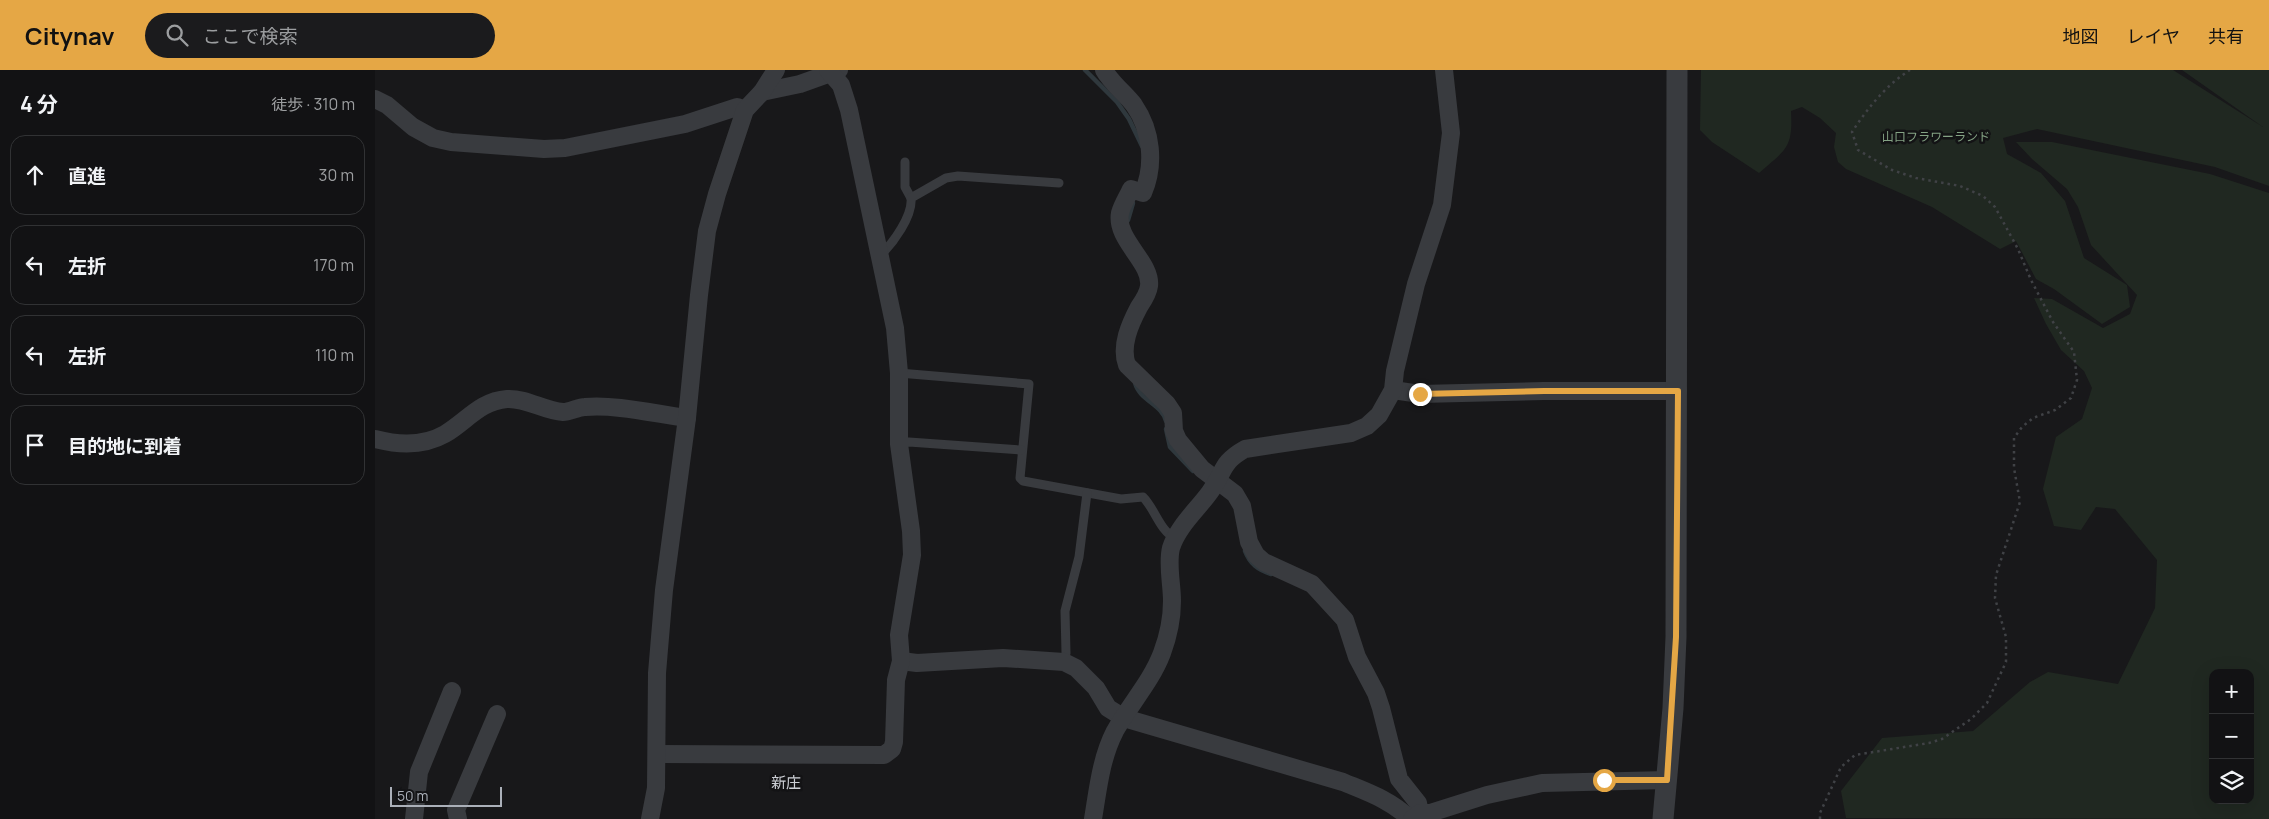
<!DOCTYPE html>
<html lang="ja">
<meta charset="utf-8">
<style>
body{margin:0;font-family:Manrope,"Noto Sans JP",sans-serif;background:#1b1b1d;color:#f1f3f6}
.controls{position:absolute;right:15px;bottom:15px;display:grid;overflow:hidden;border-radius:10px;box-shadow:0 5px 20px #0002}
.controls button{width:45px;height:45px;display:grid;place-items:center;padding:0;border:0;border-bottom:1px solid #313234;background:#121214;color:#f1f3f6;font:25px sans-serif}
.scale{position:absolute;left:15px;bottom:12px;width:112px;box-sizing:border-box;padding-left:5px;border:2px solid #abb0b9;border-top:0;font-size:14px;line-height:18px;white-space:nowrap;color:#abb0b9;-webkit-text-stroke:4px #131315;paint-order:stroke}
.stop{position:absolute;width:15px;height:15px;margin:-11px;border:4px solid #e5a745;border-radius:50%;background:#fff}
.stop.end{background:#e5a745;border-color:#fff;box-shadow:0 1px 5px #0008}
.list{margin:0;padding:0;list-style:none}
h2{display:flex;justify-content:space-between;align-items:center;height:65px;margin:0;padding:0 20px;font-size:21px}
h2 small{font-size:16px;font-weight:400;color:#9c9ea0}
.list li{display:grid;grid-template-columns:32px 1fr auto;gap:15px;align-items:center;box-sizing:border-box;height:80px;margin:0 10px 10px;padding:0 10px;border:1px solid #313234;border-radius:15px}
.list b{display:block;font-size:19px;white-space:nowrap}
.list em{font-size:16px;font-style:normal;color:#9c9ea0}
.icon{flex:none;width:28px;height:28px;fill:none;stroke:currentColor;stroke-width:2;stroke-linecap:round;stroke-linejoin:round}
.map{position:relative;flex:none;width:1894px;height:749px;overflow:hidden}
header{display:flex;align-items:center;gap:30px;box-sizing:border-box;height:70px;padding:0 25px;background:#e5a745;color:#111}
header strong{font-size:24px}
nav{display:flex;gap:28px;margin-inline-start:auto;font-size:18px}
.search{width:350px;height:45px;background:#1b1b1d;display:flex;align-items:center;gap:12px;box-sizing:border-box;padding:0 18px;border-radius:28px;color:#9c9ea0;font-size:19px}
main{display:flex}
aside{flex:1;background:#121214}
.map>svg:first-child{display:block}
</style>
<header>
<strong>Citynav</strong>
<div class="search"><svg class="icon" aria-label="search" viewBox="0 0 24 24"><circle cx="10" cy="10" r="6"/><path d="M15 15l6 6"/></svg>ここで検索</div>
<nav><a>地図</a><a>レイヤ</a><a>共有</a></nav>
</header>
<main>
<aside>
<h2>4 分<small>徒歩 · 310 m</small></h2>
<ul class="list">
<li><svg class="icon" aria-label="ahead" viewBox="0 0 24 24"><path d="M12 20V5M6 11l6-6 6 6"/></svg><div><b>直進</b></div><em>30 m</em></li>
<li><svg class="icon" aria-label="left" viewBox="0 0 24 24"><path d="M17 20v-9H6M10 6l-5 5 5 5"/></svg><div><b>左折</b></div><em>170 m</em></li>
<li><svg class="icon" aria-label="left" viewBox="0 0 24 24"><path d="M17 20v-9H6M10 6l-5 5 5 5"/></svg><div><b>左折</b></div><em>110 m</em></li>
<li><svg class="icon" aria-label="arrive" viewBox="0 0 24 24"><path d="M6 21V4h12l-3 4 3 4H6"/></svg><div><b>目的地に到着</b></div></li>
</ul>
</aside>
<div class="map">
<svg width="1894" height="749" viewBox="0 0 1894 749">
<rect width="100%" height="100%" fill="#18181a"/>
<g fill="#202821" fill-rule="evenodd">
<path d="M1326,0H1798L1888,57L1807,0H1894V116L1840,97L1662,59L1628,68L1632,84L1666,103L1690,131L1709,188L1752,215L1755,237L1727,254L1679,219L1661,209L1641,171L1625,179L1557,137L1471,99L1463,92L1459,77L1461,63L1445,48L1427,37L1416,41C1418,79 1411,79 1384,103L1337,72L1325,60Z"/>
<path d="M1641,72H1677L1835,104L1894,123V749L1471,748L1466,721L1507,668L1598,661L1655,612L1673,602L1743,614L1780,538L1782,490L1740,439L1721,437L1706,460L1679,456L1668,419L1681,367L1707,349L1717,318L1709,301L1686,280L1671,254L1659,228L1677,229L1728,258L1755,244L1762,225L1716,175L1703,137L1692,119L1657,89ZM1838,603H1875V730H1838Z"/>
</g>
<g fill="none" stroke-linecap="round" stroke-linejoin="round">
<g stroke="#2f383d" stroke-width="4.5">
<polyline points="710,0 742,32 754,49 767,76"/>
<polyline points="753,150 758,133"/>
<path d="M760,313C765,331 787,334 791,351"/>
<polyline points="791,359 795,377 818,401"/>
<path d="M870,481C875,494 883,500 896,504"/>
</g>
<path stroke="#404246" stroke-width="2.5" stroke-dasharray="2.5 4" stroke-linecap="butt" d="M1445,749V743L1466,697L1480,685L1554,673L1567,669L1596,649L1612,633L1631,592V567L1620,528L1621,505L1645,432L1639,398V368L1647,357L1658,348L1680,340L1696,328L1702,310L1699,282L1678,252L1656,210L1643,179L1620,137L1608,126L1585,116L1541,108L1517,100L1483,80L1477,62C1492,39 1511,15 1535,0"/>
<g stroke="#393b3f" stroke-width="9">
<polyline points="530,92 530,117 536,128"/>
<path d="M505,186C518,173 538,146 536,128L571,108L583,106L684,113"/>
<path d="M524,303L654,314L645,408L648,411L746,429L768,427C780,439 785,461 800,468"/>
<polyline points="524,374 534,372 646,380"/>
<polyline points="689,592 691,583 690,541 704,487 712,423"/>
</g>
<g stroke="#393b3f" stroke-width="18">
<path d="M729,0C737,14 750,23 759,35C777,61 780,95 768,123L756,119C753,126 747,135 745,143C740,170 777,192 774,216C773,224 768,231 764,237C755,254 745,276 752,295L792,334L798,343L799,361L803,370L827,399L860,424L867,436L874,472L881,485L889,492L937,514L970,550L982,587L1001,623L1006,638L1024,709L1043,733L1045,743"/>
<polyline points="387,22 425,14 464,0"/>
<polyline points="0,29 12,35 38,57 58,68 76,72 169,79 190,78 310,54 362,37 370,40"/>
<polyline points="1018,320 1045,324 1169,321 1303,321"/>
<path d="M0,369C23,375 49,376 70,364C92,351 105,331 132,329C152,328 169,341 188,342C195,342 203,337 210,337C240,334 281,344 312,348"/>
<path d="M526,591L542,593L628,588L689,592L701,598L721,618L733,638L749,648L968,712C992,722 1016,730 1035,749"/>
<polyline points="283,684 509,685 517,679 519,672 521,610 526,591 524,565 537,485 536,461 524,374 524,303 520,258 474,40 466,15 453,0"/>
<polyline points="39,749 44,702 77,621"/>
<polyline points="83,749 81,740 122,644"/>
<polyline points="275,749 281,718 282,603 289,520 312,348 324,225 332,161 342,124 370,40 387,22 401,0"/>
<path d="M718,749C723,719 726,688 740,661C755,634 776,612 787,583C793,567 797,548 797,531C797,514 792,494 796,478C803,456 822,440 835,422C850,402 845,393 870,379L976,363L992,356L1004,345L1018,320L1020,301L1041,214L1067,135L1076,63L1069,0"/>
<polyline points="1037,749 1045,743 1055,743 1112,725 1167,713 1292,710"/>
</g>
<polyline stroke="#393b3f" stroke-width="21" points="1288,749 1298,638 1301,567 1302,0"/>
</g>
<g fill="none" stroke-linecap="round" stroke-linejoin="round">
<polyline stroke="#e5a745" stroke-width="6" points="1045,324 1169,321 1303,321 1301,567 1292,710 1229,710"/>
</g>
<g text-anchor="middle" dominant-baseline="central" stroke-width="5" stroke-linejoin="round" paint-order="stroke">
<g font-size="12" fill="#84a284" stroke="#131315">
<text x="1561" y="66">山口フラワーランド</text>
</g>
<g font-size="15" fill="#cccfd5" stroke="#131315">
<text x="411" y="712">新庄</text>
</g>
</g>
</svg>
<div class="controls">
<button>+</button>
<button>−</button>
<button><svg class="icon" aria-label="layers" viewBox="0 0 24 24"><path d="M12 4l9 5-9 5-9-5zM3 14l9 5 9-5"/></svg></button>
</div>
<div class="scale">50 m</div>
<div class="stop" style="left:1229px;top:710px"></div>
<div class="stop end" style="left:1045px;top:324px"></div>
</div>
</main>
